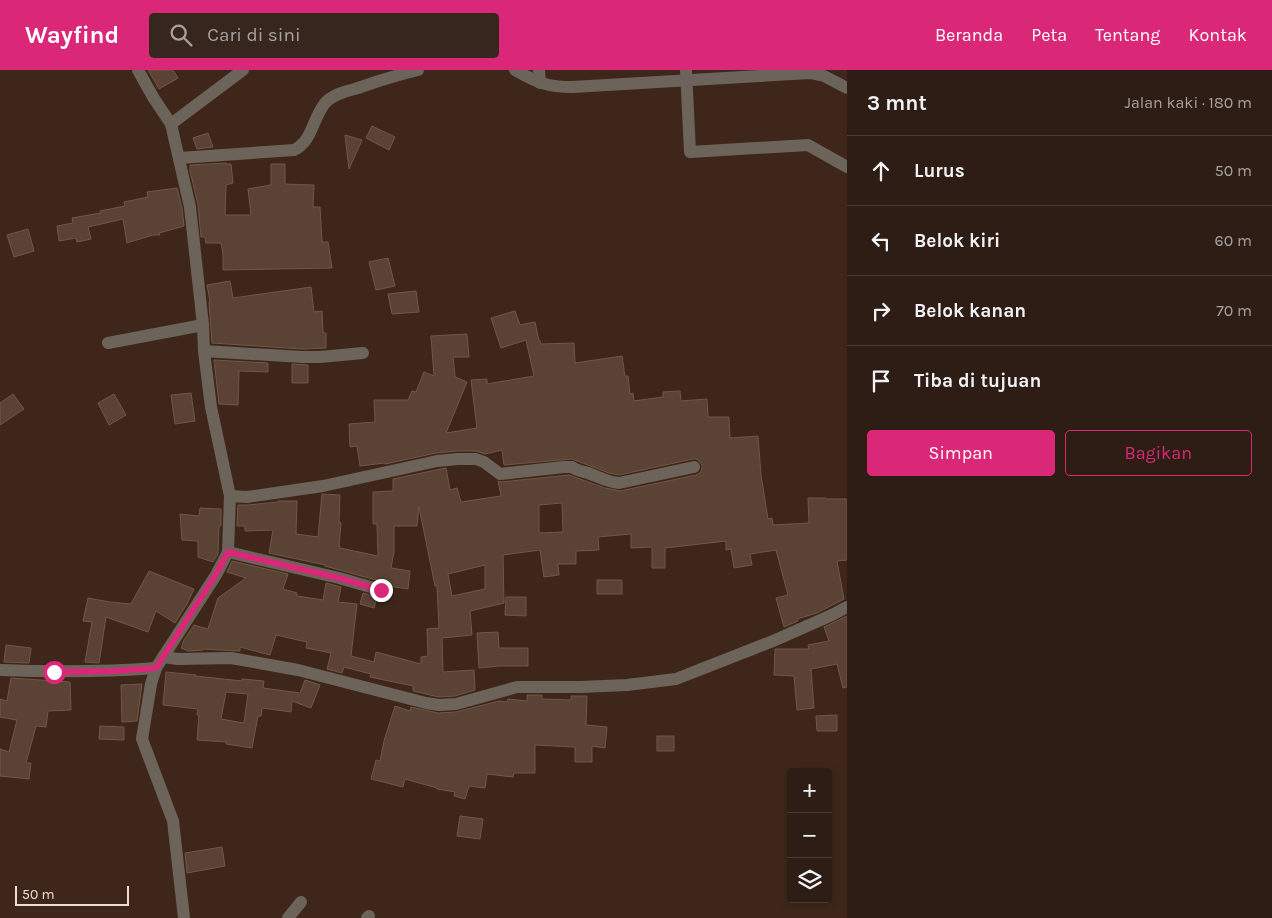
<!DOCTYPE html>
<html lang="id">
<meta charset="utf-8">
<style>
body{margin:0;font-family:Karla,sans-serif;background:#36261d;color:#f1f3f6}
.controls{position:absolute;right:15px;bottom:15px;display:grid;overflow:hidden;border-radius:5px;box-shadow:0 2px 8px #0003}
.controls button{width:45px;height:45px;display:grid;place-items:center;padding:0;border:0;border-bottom:1px solid #493b34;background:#2e1d14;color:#f1f3f6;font:25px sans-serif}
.scale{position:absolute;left:15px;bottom:12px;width:114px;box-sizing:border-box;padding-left:5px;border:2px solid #ecdcd4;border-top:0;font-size:14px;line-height:18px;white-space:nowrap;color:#ecdcd4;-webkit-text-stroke:4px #3e271a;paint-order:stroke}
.stop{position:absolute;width:15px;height:15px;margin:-11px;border:4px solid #db2777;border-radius:50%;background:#fff}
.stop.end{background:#db2777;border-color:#fff;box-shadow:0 1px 5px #0008}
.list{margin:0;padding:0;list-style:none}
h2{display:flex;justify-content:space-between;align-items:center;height:65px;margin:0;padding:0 20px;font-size:21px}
h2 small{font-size:16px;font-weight:400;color:#a7a2a0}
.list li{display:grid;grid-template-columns:32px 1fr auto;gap:15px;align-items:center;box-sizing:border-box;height:70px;padding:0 20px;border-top:1px solid #493b34}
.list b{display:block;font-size:19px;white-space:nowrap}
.list em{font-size:16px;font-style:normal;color:#a7a2a0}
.actions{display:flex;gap:10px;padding:15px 20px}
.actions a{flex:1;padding:11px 0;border:1px solid #db2777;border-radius:5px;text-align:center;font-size:18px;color:#db2777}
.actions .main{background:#db2777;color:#fff}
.icon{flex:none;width:28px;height:28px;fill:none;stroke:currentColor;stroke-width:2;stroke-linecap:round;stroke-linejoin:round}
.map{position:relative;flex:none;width:847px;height:848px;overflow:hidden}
header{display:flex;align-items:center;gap:30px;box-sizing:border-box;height:70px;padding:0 25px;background:#db2777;color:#fff}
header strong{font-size:24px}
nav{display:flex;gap:28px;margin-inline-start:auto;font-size:18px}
.search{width:350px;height:45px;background:#36261d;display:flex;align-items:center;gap:12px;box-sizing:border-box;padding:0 18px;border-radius:5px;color:#a7a2a0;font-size:19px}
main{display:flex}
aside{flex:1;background:#2e1d14}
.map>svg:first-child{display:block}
</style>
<header>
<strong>Wayfind</strong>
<div class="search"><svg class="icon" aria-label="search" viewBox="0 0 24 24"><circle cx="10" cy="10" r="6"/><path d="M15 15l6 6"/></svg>Cari di sini</div>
<nav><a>Beranda</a><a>Peta</a><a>Tentang</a><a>Kontak</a></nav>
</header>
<main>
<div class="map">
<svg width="847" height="848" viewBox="0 0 847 848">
<rect width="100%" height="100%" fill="#3e271a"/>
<g fill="#5a4234" stroke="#715749" fill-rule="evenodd">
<polygon points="148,0 173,0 178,8 159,19"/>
<polygon points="372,56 395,67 389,80 366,68"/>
<polygon points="208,63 213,77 197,79 193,68"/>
<polygon points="345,65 362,70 349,99"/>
<polygon points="226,93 226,94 231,94 233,113 226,115 225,145 251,145 248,119 271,115 271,94 285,94 285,114 314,115 313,137 320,137 322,172 328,172 332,198 223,200 223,184 221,173 206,173 205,167 201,167 198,135 190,101 190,95"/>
<polygon points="177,118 182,138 184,156 159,163 160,165 153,165 127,173 123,149 88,157 91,169 77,172 76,168 59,171 57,156 73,153 72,148 101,143 100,141 125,136 124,132 148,127 147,122"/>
<polygon points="28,159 34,181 14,187 7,165"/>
<polygon points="388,188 395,216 376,220 369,192"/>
<polygon points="230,211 233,228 311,217 314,242 322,241 323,263 326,263 326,278 302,279 212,273 209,232 210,231 207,215"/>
<polygon points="416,221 419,242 392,244 388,224"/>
<path d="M515,241L520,255L535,252L539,271H540L541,274L574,273L575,293L622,286L625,306H628L630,324L633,323L634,331L663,327V322L680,321L681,331L707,329L708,347H729L730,368L758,366L761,405L768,449L772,448L773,455L809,453L808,428H826V429H847V490L837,491L844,529L817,543L797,549L798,551L784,557L776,528L788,525L776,480L750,484L752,495L734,498L731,479L726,480V471L665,478V498H652V477L631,478V464L598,467L599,480L576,481V494H558L559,505L544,507L540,480L503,485L504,533L470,541L472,565L442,568L443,602L474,600L475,620L455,626L439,627L413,621V616L370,607L371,604L344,597L342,603L327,599L331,583L306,578L307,572L276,565L270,585L240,577V581L203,579V580L188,581L181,578L184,570L194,555L208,559L218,528L246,508L227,502L232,491L288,504L283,519L297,523V526L323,530L326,513L341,517L338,532L357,534L351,586L374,592L376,582L421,594V587L428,586L427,559L439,558L437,516H435L419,437L417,456H394V482L391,498L410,501L408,519L388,516L383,512L325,496V495L269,483L273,460L245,461V456H237L238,435H248L278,432V431H297L296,464L318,467L322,424L340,425L339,452L341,453L339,476H340V478L378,486L377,454H373V422L393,421V409L446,398L450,420L457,418L461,432L501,426L498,411L501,412L569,405L605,418L620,421L696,405L700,403L702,399V395L697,389H693L619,405L609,403L572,389L504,395L502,380L485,384L476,381H457L436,383L385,394V393L360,396L357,376L350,377L349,354L375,352L374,330H408L412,321L416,322L424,302L434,306L431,266L467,264L469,287H453L455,307L467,312L446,363L477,358L471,310L487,309V314L534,306L526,270L501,278L491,248ZM562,433L563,462L539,463V435ZM485,495V519L452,526L448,504Z"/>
<polygon points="214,290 268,293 268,302 239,301 238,335 219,334"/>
<polygon points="292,294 308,295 308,313 292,313"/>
<polygon points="191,323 195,351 175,354 171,325"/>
<polygon points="13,324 24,339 0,355 0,333"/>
<polygon points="114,324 126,345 109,355 98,333"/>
<polygon points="200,438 221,439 221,456 219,456 218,484 213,492 198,487 198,471 182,470 180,444 199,446"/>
<polygon points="149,501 194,519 187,534 175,553 156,541 148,562 106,547 99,593 85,592 92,552 83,551 88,528 110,532 131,534"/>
<rect x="597" y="510" width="25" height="14"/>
<polygon points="363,523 377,527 374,538 360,534"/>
<polygon points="506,527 526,527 526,546 505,545"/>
<polygon points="847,546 847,617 843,618 837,594 811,599 814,638 797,640 794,606 774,605 775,579 809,579 808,575 829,571 824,557"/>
<polygon points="498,562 499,578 528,578 528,596 499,596 479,598 477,563"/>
<polygon points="6,575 31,578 29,593 4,592"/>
<path d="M166,602L196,605L195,606L242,611V609L264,611L263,618L300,623L305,610L320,615L311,638L292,631L291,642L262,638L261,646H258L252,678L226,674L227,672L197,670L199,645H197L198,639L163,635ZM226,622L248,624L244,653L221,649Z"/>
<polygon points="11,608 70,612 71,640 48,641 46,657 36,656 26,693 31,693 29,709 0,706 0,679 9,682 17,650 0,647 0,629 7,631"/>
<polygon points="142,614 137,651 122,652 121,615"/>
<polygon points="527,625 542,625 542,629 571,630 571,626 587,626 586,655 607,657 605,678 592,676 592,692 575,692 575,677 535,675 535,703 514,703 513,707 487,704 485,718 469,716 465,729 454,726 455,722 437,719 437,718 405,709 403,717 371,709 376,690 380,691 384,671 395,636 410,641 411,637 438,643 456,642 499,631 507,632 508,629 527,631"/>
<polygon points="837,645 837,661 817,661 816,646"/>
<polygon points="100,656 124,657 124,670 99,669"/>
<rect x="657" y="666" width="17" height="15"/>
<polygon points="460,746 483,749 480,769 457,766"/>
<polygon points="222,777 225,796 187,803 185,783"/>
</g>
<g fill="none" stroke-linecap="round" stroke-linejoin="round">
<g stroke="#6c645a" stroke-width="12">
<path d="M515,0C538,13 547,17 573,17L810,3L824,6L847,18"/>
<polyline points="539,0 540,13"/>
<polyline points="686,0 690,82 808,75 847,97"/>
<polyline points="171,54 243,0"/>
<path d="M179,88L294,80C313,71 313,46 326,32C334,24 347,21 358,18C378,11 397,5 418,0"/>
<polyline points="108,273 203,255"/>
<polyline points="204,281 302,287 320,287 363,283"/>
<path d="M230,426L247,427L323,416L437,391L458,389H476L484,392L500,404L564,397H572C577,401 582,401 588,403C599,407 607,412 619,413L694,397"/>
<polyline points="228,482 339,508 381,520"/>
<polyline points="163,587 178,589 231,588 298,600 426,633 439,635 456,634 517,617 581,617 627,615 676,609 773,571 832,545 847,537"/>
<polyline points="156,598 151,614 142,669 173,751 184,848"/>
<path d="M0,600C52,602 104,602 156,598L216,505L228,482L230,426L211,337L204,281L203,255L190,137L171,54L153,27L138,0"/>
<polyline points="288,848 301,832"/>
<polyline points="367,848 369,846"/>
</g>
</g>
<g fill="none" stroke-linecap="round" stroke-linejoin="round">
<polyline stroke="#db2777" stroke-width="6" points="54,602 113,601 156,598 216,504 228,482 339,508 381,520"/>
</g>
</svg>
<div class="controls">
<button>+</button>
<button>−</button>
<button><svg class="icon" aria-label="layers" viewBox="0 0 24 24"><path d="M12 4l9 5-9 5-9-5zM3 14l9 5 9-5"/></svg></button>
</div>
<div class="scale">50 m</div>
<div class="stop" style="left:54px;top:602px"></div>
<div class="stop end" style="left:381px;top:520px"></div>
</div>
<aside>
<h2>3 mnt<small>Jalan kaki · 180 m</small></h2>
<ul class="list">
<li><svg class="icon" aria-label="ahead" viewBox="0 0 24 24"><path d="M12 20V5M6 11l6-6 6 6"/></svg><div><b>Lurus</b></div><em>50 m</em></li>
<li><svg class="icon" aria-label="left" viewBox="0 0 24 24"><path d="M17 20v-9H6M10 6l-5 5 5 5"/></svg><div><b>Belok kiri</b></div><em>60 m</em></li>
<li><svg class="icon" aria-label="right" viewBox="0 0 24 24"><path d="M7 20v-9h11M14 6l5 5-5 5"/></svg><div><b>Belok kanan</b></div><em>70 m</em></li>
<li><svg class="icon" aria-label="arrive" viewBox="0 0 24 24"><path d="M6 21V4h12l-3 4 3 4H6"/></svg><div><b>Tiba di tujuan</b></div></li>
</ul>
<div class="actions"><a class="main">Simpan</a><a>Bagikan</a></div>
</aside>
</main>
